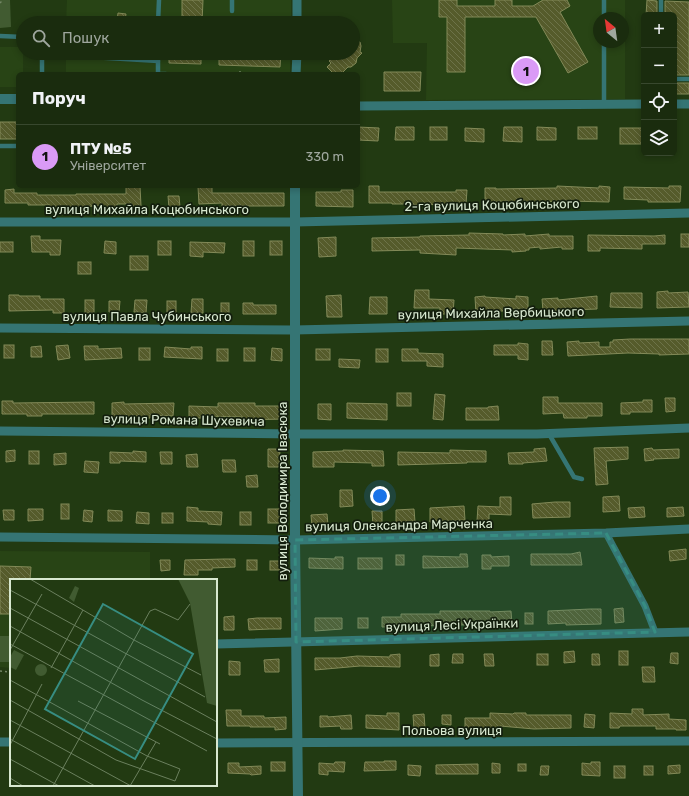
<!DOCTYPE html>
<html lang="uk">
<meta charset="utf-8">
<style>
body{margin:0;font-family:Rubik,sans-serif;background:#233417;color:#f1f3f6}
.controls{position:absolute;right:12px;top:12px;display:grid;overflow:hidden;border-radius:6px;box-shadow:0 2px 6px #0003}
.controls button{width:36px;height:36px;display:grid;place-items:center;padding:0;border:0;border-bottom:1px solid #38482e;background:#1a2c0e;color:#f1f3f6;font:20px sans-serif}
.compass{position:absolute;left:593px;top:12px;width:36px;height:36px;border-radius:50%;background:#1a2c0e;box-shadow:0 2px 6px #0003;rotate:331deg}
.you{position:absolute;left:380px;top:496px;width:14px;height:14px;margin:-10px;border:3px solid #fff;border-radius:50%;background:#1a73e8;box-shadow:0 0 0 6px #1a73e833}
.badge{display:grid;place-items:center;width:26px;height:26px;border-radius:50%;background:#da9af6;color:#111;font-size:13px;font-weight:700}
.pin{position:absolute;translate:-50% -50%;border:2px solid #fff;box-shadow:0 1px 4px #0006}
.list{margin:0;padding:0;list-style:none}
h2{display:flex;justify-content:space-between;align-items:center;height:52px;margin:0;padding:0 16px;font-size:17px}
h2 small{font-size:13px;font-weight:400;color:#9fa79e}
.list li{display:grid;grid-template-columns:26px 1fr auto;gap:12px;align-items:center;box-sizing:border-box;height:64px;padding:0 16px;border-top:1px solid #38482e}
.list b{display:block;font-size:15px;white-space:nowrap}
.list p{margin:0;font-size:13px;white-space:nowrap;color:#9fa79e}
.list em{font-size:13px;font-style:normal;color:#9fa79e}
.icon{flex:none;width:22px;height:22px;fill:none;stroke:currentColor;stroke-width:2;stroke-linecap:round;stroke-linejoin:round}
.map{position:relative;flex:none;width:689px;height:796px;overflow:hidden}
.search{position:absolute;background:#1a2c0e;box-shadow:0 2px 6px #0003;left:16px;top:16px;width:344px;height:44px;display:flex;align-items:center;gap:10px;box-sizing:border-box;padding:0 14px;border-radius:22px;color:#9fa79e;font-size:15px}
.panel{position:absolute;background:#1a2c0e;box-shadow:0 2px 6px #0003;left:16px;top:72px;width:344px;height:116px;border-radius:6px}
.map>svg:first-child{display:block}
</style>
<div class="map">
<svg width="689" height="796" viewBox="0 0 689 796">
<defs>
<pattern id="building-back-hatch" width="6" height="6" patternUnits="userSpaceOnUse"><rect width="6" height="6" fill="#555b2b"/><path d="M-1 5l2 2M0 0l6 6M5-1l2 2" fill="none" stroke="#6d7349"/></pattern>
</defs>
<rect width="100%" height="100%" fill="#223a12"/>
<g fill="#284415" fill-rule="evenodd">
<polygon points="67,0 291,0 291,23 66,23"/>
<path d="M392,0H625V99L426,100L427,43H393ZM599,18H623V42H599Z"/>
<polygon points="0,47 23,47 23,74 18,74 18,87 0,87"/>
<rect x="66" y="53" width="224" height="21"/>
<polygon points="0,551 150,552 150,580 11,580 11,668 0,667"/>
</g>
<g fill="#415b31">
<polygon points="0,0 10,0 11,27 0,28"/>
<rect x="0" y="636" width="11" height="26"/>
</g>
<g fill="url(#building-back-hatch)" stroke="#838a58">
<polygon points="182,0 203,0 202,23 182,23"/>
<polygon points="439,0 457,0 457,6 495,6 495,0 512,0 512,6 533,6 543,0 567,0 570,6 560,12 588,62 568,73 536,17 465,17 465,72 447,72 447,17 439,17"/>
<polygon points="647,0 657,1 657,15 646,15"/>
<polygon points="665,1 689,2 689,75 674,75 674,15 665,15"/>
<polygon points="118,13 126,14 125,21 117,21"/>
<polygon points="353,40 360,42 361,46 360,52 362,53 357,58 356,63 351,67 348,67 341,74 334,74 327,67 331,63 329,61 335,55 335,53 353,53"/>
<polygon points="169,53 201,53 201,64 169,63"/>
<polygon points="219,53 281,53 280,67 219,65"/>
<polygon points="384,72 421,72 420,91 384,91"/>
<rect x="674" y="83" width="15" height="11"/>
<rect x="0" y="122" width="18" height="17"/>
<polygon points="358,127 379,128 378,141 358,140"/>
<polygon points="396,127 414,127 414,140 395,140"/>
<rect x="430" y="127" width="17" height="13"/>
<polygon points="504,127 522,127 522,142 503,141"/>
<polygon points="537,127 556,128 556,140 537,140"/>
<rect x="578" y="127" width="19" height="12"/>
<polygon points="465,128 484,129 484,142 465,141"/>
<rect x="620" y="128" width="24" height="16"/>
<polygon points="140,186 141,206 130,207 130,204 117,204 117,207 101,207 101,206 50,207 50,205 28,205 28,203 5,203 5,190 14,189 14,193 37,193 37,195 76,195 76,194 126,194 126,187"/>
<polygon points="212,186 212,193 284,193 284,206 222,206 222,203 199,204 198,187"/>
<polygon points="369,186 379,186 379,192 456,192 456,190 467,190 466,204 408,205 408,204 392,204 392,203 369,203"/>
<polygon points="557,186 599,188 599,186 610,187 609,202 567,201 520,202 520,204 508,205 508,201 485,202 485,188 496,188 496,189 557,188"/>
<polygon points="669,186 681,186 680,202 648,202 648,200 624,199 624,187 669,188"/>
<polygon points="341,190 353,190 353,207 316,206 316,192 341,192"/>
<polygon points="168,196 179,196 180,207 169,208"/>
<polygon points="469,233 503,234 503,235 525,234 525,236 549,234 549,236 573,236 573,249 562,249 562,247 540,249 540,247 529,248 529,250 526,250 526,251 512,252 512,250 456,248 456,255 420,253 420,250 372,251 372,238 420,237 420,236 469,235"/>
<rect x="681" y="234" width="8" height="13"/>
<polygon points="588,235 654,236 665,235 665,244 642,244 642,249 600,248 600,251 588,251"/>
<polygon points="31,236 40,236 40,240 61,240 60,255 50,255 50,252 32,252"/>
<polygon points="336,237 336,256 319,257 318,238"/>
<polygon points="105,241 116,242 116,254 104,253"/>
<rect x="158" y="241" width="13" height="14"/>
<rect x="243" y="241" width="11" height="15"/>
<rect x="270" y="241" width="12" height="14"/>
<rect x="0" y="242" width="13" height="10"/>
<polygon points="190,242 225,243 224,253 203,252 203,257 190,256"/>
<rect x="130" y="256" width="18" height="14"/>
<rect x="78" y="262" width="13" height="12"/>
<polygon points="415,290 429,290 429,299 454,300 453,314 440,314 440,308 414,308"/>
<polygon points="668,291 668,293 688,292 689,307 657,308 657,292"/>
<polygon points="611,293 642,293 642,308 610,307"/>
<polygon points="9,295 19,295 19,296 40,296 40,299 64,299 64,313 53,313 53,310 9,311"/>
<polygon points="341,295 342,317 327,317 326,296"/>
<polygon points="485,296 485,297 516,299 516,296 528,297 528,309 509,309 509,311 485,311 485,313 476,314 475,297"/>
<polygon points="597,296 597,309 543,311 542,299 558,298 558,300"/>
<polygon points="370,297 387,297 387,314 369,314"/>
<polygon points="192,299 203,299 203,313 191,313"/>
<rect x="85" y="300" width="9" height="13"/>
<polygon points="135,300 147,300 146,313 134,312"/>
<polygon points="109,301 120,301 119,312 109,312"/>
<rect x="167" y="301" width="9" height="14"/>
<rect x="221" y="303" width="8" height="11"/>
<polygon points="243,303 253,303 253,305 276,305 276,314 243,314"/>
<polygon points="630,339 689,339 689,354 659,355 659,354 628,353 568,356 567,342 579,341 579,343 599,342 599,347 610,347 610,342 613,342 613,340"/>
<polygon points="542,341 552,341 553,355 542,355"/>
<polygon points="518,343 528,344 528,360 518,359 518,355 494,355 494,345 518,345"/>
<rect x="4" y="345" width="10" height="13"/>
<polygon points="68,345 70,358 58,360 56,346"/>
<polygon points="41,346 42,357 31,357 31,347"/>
<polygon points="84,346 98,346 98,349 121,348 122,358 85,360"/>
<polygon points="165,347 191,349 191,347 202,347 202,359 164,357"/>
<rect x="139" y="348" width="11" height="12"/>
<rect x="244" y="348" width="11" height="13"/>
<polygon points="272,348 282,349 282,361 271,360"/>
<rect x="217" y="349" width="11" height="12"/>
<rect x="316" y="349" width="14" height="11"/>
<rect x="376" y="349" width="12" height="13"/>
<polygon points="402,349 418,349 418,353 443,354 443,367 427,366 427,361 402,361"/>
<polygon points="339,359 360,360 359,368 339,367"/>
<rect x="397" y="393" width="14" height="13"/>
<polygon points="435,394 445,395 443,420 433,419"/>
<polygon points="543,397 558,397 558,403 602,403 602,416 587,416 587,418 564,418 563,413 543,414"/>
<polygon points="665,398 675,398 675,411 666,412"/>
<polygon points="643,400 652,400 652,412 630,412 630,414 621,414 621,403 643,402"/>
<polygon points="2,401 13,401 13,403 94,402 94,414 42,414 42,416 27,416 27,414 2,414"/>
<polygon points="124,402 124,404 174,403 173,416 150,415 150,418 138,418 138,416 112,417 112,403"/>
<polygon points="218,403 255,403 255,406 284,406 284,419 242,420 242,417 204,416 204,418 189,418 189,406 218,407"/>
<polygon points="347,403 387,404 387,420 347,418"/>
<polygon points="318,404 331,404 331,420 318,419"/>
<polygon points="498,406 499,420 466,420 466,408 488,408 488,407"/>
<polygon points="628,447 628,459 606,461 608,484 596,485 594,448"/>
<polygon points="545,448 547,461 523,463 523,464 509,464 508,453 534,452 534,449"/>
<polygon points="652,448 653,450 679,449 679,458 653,459 654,460 645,461 644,449"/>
<polygon points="268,449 280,449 279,467 268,467"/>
<polygon points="15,450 15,461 6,462 6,451"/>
<polygon points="343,450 383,451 384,466 372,466 372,463 334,462 334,467 313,467 313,452 343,451"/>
<polygon points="450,450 486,451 486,462 467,462 467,463 398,465 398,452 450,453"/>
<rect x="29" y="451" width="10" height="13"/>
<polygon points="133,451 146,452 146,462 120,461 120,463 110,463 110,452 133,453"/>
<polygon points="160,452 172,452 172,464 161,464"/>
<polygon points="66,453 66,464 54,465 54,454"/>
<polygon points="197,454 198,467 187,467 186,455"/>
<polygon points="222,460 235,460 236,472 223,472"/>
<polygon points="85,461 99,462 98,473 84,472"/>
<polygon points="257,475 258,487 247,487 246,476"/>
<polygon points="340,490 352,490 353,506 340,507"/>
<polygon points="619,496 620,511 603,512 603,497"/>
<polygon points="500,497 511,497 511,515 489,514 489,521 477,521 478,506 500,507"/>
<polygon points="555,502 570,502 570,517 533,518 532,504"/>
<rect x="61" y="504" width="8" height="15"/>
<polygon points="464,506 465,520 430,522 430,508"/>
<polygon points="187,507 198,508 198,511 222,512 221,525 208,524 208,522 187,521"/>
<polygon points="644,507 645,517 629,518 628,508"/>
<polygon points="683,507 684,516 667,517 667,508"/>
<polygon points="28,509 43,509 43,520 28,521"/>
<rect x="268" y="509" width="12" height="14"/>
<polygon points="414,509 415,522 396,523 396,510"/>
<polygon points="3,510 14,510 14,520 4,520"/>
<polygon points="84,510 93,511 92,522 83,521"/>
<polygon points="108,510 122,511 122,521 108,521"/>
<polygon points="372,511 382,511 382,525 373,526"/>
<polygon points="137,512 149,513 149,524 136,523"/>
<rect x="240" y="512" width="11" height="13"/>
<rect x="162" y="513" width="11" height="10"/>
<polygon points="327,514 328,525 312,526 311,515"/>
<polygon points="686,549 686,559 670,561 669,551"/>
<polygon points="580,552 582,565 531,565 531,554 571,554"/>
<polygon points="460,554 467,554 468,567 423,568 423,556 460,557"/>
<rect x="396" y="555" width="8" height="10"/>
<polygon points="482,555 491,555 491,557 509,556 509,566 491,566 491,569 482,569"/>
<polygon points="335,557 343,557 343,569 309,568 309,558 335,559"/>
<rect x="358" y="558" width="24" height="11"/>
<polygon points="224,559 235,559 235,567 212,568 212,570 198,570 198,575 184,575 185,560"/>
<polygon points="160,560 170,560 170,570 161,571"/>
<rect x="247" y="560" width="10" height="10"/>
<rect x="270" y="561" width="10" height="9"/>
<polygon points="0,566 31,567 30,580 11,580 11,614 0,614"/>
<polygon points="623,608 624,622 615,623 614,609"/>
<polygon points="590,609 601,609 601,624 566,625 566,623 548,624 548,611"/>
<polygon points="440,611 490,611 490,612 511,611 512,624 499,625 499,624 382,627 382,617 401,617 401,614 440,614"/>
<rect x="525" y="613" width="8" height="11"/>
<polygon points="234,616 234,630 224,630 224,617"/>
<polygon points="257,618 281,618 281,629 270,629 249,630 248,619"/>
<polygon points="315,618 342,618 342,629 315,631"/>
<rect x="358" y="618" width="10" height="10"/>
<polygon points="574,651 575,662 564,663 564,652"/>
<rect x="619" y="651" width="9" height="14"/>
<polygon points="671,653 678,653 678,664 670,663"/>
<polygon points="400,654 400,667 360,666 315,670 315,658 340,658 357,656 390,657 390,655"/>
<polygon points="439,654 439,666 430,666 430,655"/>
<polygon points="453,654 463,654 463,663 452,663"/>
<polygon points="484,654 493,654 494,666 485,666"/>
<rect x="537" y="654" width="11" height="11"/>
<polygon points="592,654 599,654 600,665 592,665"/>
<polygon points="279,659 279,672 265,672 264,660"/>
<polygon points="229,661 240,662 240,675 229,675"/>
<polygon points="642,667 654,667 655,682 643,682"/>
<polygon points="632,709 643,709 643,715 669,714 669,719 686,720 686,730 676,730 676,729 656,729 656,726 620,726 619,728 610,728 610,713 632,714"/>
<polygon points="226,710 241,710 241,716 264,716 264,718 286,717 286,729 275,730 275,727 250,727 250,726 227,726"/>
<polygon points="387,713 399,713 399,730 366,728 366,715 387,716"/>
<polygon points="490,713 513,714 514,713 526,713 526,715 571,715 571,728 534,729 500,726 500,728 477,728 477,732 465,732 465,718 490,718"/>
<polygon points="424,714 425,728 414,729 413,715"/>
<polygon points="585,714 595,715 594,728 584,727"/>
<polygon points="351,715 352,729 341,729 340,726 320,727 320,716 328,716 328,717"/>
<polygon points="442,715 451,715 451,725 442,724"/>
<polygon points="384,761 396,761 396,770 364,771 365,762 384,762"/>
<rect x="271" y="762" width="14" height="9"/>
<polygon points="335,762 345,762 344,772 328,771 328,775 319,774 319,763 334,764"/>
<polygon points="591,762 600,762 600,776 582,775 582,763 591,764"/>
<polygon points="228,763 239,763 239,767 261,766 261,774 251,775 250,774 228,773"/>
<polygon points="492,763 500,764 500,773 492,773"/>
<polygon points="478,764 478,774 436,774 436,765"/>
<rect x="518" y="764" width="8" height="7"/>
<polygon points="408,765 421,766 420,776 408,775"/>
<polygon points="680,765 680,773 668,774 668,766"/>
<polygon points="541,766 549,766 548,775 540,775"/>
<rect x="614" y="766" width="11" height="12"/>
<rect x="644" y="766" width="9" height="9"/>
</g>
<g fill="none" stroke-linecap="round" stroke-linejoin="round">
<g stroke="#738766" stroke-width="1.5" stroke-dasharray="2 3" stroke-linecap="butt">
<polyline points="0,3 3,0"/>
<polyline points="240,71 240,74"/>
<polyline points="0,671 11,672"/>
</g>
<g stroke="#357574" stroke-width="4.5">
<polyline points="604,0 604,18"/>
<polyline points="232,11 232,0"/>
<polyline points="661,15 661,0"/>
<polyline points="158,23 159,0"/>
<polyline points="0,36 23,37"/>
<polyline points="604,42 604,105"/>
<polyline points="42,53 42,74"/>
<polyline points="158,53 158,74 166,74"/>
<polyline points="74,56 158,61"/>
<polyline points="674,79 689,79"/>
<polyline points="0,146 18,146"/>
<polyline points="549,434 574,477 582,479"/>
</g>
<polyline stroke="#357574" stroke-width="7" points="606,533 645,606 655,632"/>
<g stroke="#357574" stroke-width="9">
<polyline points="297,23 297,0"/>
<polyline points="296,74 297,53"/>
<polyline points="674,104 689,104"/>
<polyline points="358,106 644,104"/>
<polyline points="0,222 295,222 689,213"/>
<polyline points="0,328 294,330 689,321"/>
<polyline points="0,431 296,434 537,434 689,428"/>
<polyline points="0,537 295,540 606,533 689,529"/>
<polyline points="216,644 689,632"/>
<polyline points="0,742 11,742"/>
<polyline points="216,743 689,741"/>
</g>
<g stroke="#357574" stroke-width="10">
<polyline points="0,99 18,99"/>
<polyline points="295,186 295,540 298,796"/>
</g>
</g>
<path fill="#378d82" fill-opacity="0.2" stroke="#378d82" stroke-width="3" stroke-dasharray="8 5" stroke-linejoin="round" d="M606,533L645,606L655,632L296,642L295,540Z"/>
<g text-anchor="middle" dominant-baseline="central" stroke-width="3.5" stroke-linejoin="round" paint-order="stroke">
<g font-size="13" fill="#d8e8d0" stroke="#131e0d">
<text transform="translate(492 205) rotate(-1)">2-га вулиця Коцюбинського</text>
<text x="147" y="209">вулиця Михайла Коцюбинського</text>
<text transform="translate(491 313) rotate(-1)">вулиця Михайла Вербицького</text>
<text x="147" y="316">вулиця Павла Чубинського</text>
<text transform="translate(184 420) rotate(1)">вулиця Романа Шухевича</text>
<text transform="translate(282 491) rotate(-90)">вулиця Володимира Івасюка</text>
<text transform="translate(399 525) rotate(-1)">вулиця Олександра Марченка</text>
<text transform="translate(452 625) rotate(-2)">вулиця Лесі Українки</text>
<text x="452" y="730">Польова вулиця</text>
</g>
</g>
<g transform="translate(10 579)">
<rect width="207" height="207" fill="#223a12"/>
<path d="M65,7L69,9L64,23L59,19Z" fill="#415b31"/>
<path d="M4,71L14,76L6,91L0,88V78ZM25 91a6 6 0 1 1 12 0a6 6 0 1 1-12 0Z" fill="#415b31"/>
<path d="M168,0H207V127L197,124L180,24Z" fill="#415b31"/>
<path fill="none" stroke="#6b805e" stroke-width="1" d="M20,0L124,61L191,96M0,11L195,118M0,29L207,143M0,47L132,121L207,160M0,65L197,172M0,71L32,15M41,89L73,31M0,101L137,177L170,190L165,202L106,181L0,121M68,122L150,165M0,141L121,207M0,160L85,207M0,166L32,105M0,180L49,207M0,199L13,207M43,207L140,32L145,30L168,41L180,25M120,207L146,163"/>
<path fill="#378d82" fill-opacity="0.15" stroke="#378d82" stroke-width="2" d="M93,25L183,75L125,180L35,130Z"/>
<rect width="207" height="207" fill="none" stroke="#d8e8d0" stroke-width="2"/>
</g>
</svg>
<div class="controls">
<button>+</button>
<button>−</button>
<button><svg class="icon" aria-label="locate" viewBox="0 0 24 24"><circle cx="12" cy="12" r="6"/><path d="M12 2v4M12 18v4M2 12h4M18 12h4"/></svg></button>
<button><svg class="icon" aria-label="layers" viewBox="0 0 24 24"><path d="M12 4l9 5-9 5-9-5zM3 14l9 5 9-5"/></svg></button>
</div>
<svg class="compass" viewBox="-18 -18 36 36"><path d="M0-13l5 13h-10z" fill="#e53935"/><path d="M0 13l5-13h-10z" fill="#9fa79e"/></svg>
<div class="you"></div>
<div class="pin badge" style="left:526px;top:71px">1</div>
<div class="search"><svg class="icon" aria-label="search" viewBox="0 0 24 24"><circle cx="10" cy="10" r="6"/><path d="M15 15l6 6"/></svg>Пошук</div>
<section class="panel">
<h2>Поруч<small></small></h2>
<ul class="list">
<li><span class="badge">1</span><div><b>ПТУ №5</b><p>Університет</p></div><em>330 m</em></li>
</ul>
</section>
</div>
